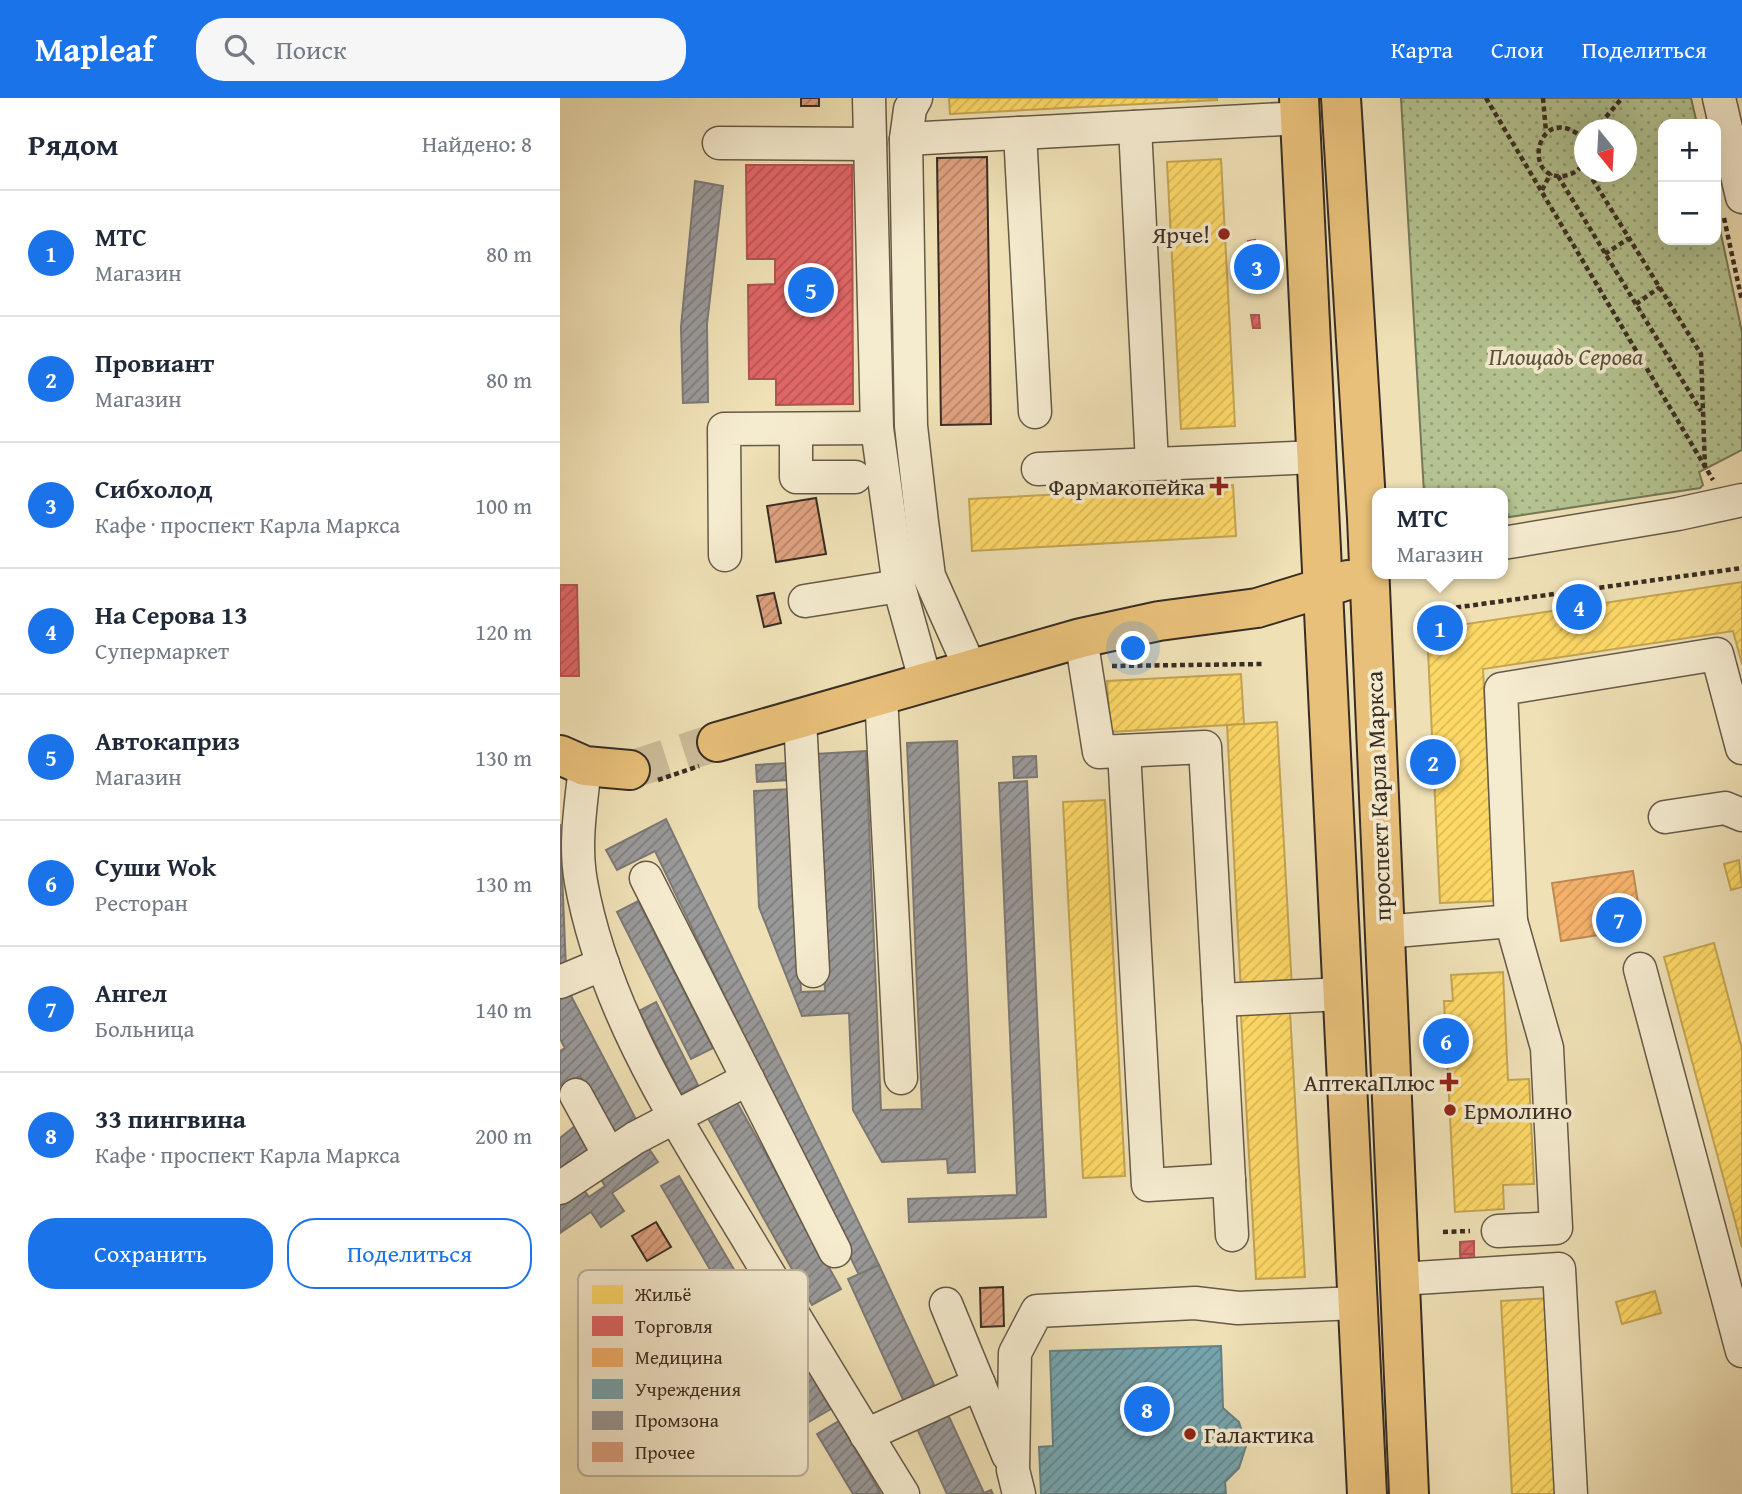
<!DOCTYPE html>
<html lang="ru">
<meta charset="utf-8">
<style>
body{margin:0;font-family:"Gentium Book Plus",serif;background:#f6f6f7;color:#1f2937}
.controls{position:absolute;right:21px;top:21px;display:grid;overflow:hidden;border-radius:14px;box-shadow:0 7px 28px #0002}
.controls button{width:63px;height:63px;display:grid;place-items:center;padding:0;border:0;border-bottom:2px solid #e0e1e3;background:#fff;color:#1f2937;font:35px sans-serif}
.compass{position:absolute;left:1014px;top:21px;width:63px;height:63px;border-radius:50%;background:#fff;box-shadow:0 7px 28px #0002;rotate:162deg}
.you{position:absolute;left:574px;top:551px;width:24px;height:24px;margin:-18px;border:5px solid #fff;border-radius:50%;background:#1a73e8;box-shadow:0 0 0 10px #1a73e833}
.badge{display:grid;place-items:center;width:46px;height:46px;border-radius:50%;background:#1a73e8;color:#fff;font-size:23px;font-weight:700}
.pin{position:absolute;translate:-50% -50%;border:4px solid #fff;box-shadow:0 2px 7px #0006}
.popup{position:absolute;left:812px;top:390px;width:136px;height:91px;box-sizing:border-box;display:grid;place-content:center;border-radius:14px;background:#fff;filter:drop-shadow(0 2px 5px #0005);font-size:23px;white-space:nowrap;color:#747a83}
.popup b{font-size:26px;color:#1f2937}
.popup::after{content:'';position:absolute;left:50%;top:100%;margin-left:-14px;border:14px solid transparent;border-top-color:#fff}
.list{margin:0;padding:0;list-style:none}
h2{display:flex;justify-content:space-between;align-items:center;height:91px;margin:0;padding:0 28px;font-size:30px}
h2 small{font-size:23px;font-weight:400;color:#747a83}
.list li{display:grid;grid-template-columns:46px 1fr auto;gap:21px;align-items:center;box-sizing:border-box;height:126px;padding:0 28px;border-top:2px solid #e0e1e3}
.list b{display:block;font-size:26px;white-space:nowrap}
.list p{margin:0;font-size:23px;white-space:nowrap;color:#747a83}
.list em{font-size:23px;font-style:normal;color:#747a83}
.actions{display:flex;gap:14px;padding:21px 28px}
.actions a{flex:1;padding:16px 0;border:2px solid #1a73e8;border-radius:28px;text-align:center;font-size:24px;color:#1a73e8}
.actions .main{background:#1a73e8;color:#fff}
.icon{flex:none;width:38px;height:38px;fill:none;stroke:currentColor;stroke-width:2;stroke-linecap:round;stroke-linejoin:round}
.map{position:relative;flex:none;width:1182px;height:1396px;overflow:hidden}
header{display:flex;align-items:center;gap:42px;box-sizing:border-box;height:98px;padding:0 35px;background:#1a73e8;color:#fff}
header strong{font-size:33px}
nav{display:flex;gap:38px;margin-inline-start:auto;font-size:24px}
.search{width:490px;height:63px;background:#f6f6f7;display:flex;align-items:center;gap:18px;box-sizing:border-box;padding:0 24px;border-radius:28px;color:#747a83;font-size:26px}
main{display:flex}
aside{flex:1;background:#fff}
.map>svg:first-child{display:block}
</style>
<header>
<strong>Mapleaf</strong>
<div class="search"><svg class="icon" aria-label="search" viewBox="0 0 24 24"><circle cx="10" cy="10" r="6"/><path d="M15 15l6 6"/></svg>Поиск</div>
<nav><a>Карта</a><a>Слои</a><a>Поделиться</a></nav>
</header>
<main>
<aside>
<h2>Рядом<small>Найдено: 8</small></h2>
<ul class="list">
<li><span class="badge">1</span><div><b>МТС</b><p>Магазин</p></div><em>80 m</em></li>
<li><span class="badge">2</span><div><b>Провиант</b><p>Магазин</p></div><em>80 m</em></li>
<li><span class="badge">3</span><div><b>Сибхолод</b><p>Кафе · проспект Карла Маркса</p></div><em>100 m</em></li>
<li><span class="badge">4</span><div><b>На Серова 13</b><p>Супермаркет</p></div><em>120 m</em></li>
<li><span class="badge">5</span><div><b>Автокаприз</b><p>Магазин</p></div><em>130 m</em></li>
<li><span class="badge">6</span><div><b>Суши Wok</b><p>Ресторан</p></div><em>130 m</em></li>
<li><span class="badge">7</span><div><b>Ангел</b><p>Больница</p></div><em>140 m</em></li>
<li><span class="badge">8</span><div><b>33 пингвина</b><p>Кафе · проспект Карла Маркса</p></div><em>200 m</em></li>
</ul>
<div class="actions"><a class="main">Сохранить</a><a>Поделиться</a></div>
</aside>
<div class="map">
<svg width="1182" height="1396" viewBox="0 0 1182 1396">
<defs>
<pattern id="grass-dots" width="8" height="8" patternUnits="userSpaceOnUse" patternTransform="scale(1.75)"><rect width="8" height="8" fill="#b4c391"/><path d="M2 2h.1M6 6h.1" fill="none" stroke="#939f76" stroke-width="1.8" stroke-linecap="round"/></pattern>
<pattern id="homes-hatch" width="6" height="6" patternUnits="userSpaceOnUse" patternTransform="scale(1.75)"><rect width="6" height="6" fill="#ffd966"/><path d="M-1 1l2-2M0 6l6-6M5 7l2-2" fill="none" stroke="#dbbb58"/></pattern>
<pattern id="shops-hatch" width="6" height="6" patternUnits="userSpaceOnUse" patternTransform="scale(1.75)"><rect width="6" height="6" fill="#e06666"/><path d="M-1 1l2-2M0 6l6-6M5 7l2-2" fill="none" stroke="#b75454"/></pattern>
<pattern id="health-hatch" width="6" height="6" patternUnits="userSpaceOnUse" patternTransform="scale(1.75)"><rect width="6" height="6" fill="#f6b26b"/><path d="M-1 1l2-2M0 6l6-6M5 7l2-2" fill="none" stroke="#d4995d"/></pattern>
<pattern id="public-hatch" width="6" height="6" patternUnits="userSpaceOnUse" patternTransform="scale(1.75)"><rect width="6" height="6" fill="#76a5af"/><path d="M-1 1l2-2M0 6l6-6M5 7l2-2" fill="none" stroke="#62878e"/></pattern>
<pattern id="industry-hatch" width="6" height="6" patternUnits="userSpaceOnUse" patternTransform="scale(1.75)"><rect width="6" height="6" fill="#999"/><path d="M-1 1l2-2M0 6l6-6M5 7l2-2" fill="none" stroke="#7e7d7d"/></pattern>
<pattern id="building-hatch" width="6" height="6" patternUnits="userSpaceOnUse" patternTransform="scale(1.75)"><rect width="6" height="6" fill="#dda07e"/><path d="M-1 1l2-2M0 6l6-6M5 7l2-2" fill="none" stroke="#b48367"/></pattern>
</defs>
<rect width="100%" height="100%" fill="#efe0b5"/>
<filter id="stains"><feTurbulence type="fractalNoise" baseFrequency=".00286" numOctaves="4"/><feColorMatrix values="0 0 0 0 .2 0 0 0 0 .09 0 0 0 0 .02 0 0 0 .5 -.17"/></filter>
<radialGradient id="worn" r=".72"><stop offset=".6" stop-color="#630" stop-opacity="0"/><stop offset="1" stop-color="#630" stop-opacity=".3"/></radialGradient>
<path fill="url(#grass-dots)" stroke="#76785a" stroke-width="2" fill-rule="evenodd" d="M841,0H1131L1137,26H1103V142H1156V113L1182,234V352L1139,374L1143,387L1140,390L943,420V395H864ZM1024,32H1066V74H1024Z"/>
<g fill="url(#homes-hatch)" stroke="#c4a552" stroke-width="2">
<polygon points="389,0 657,0 657,2 390,16"/>
<polygon points="661,61 675,328 621,331 607,64"/>
<polygon points="673,387 676,438 412,453 409,401"/>
<polygon points="1182,484 1182,566 1173,533 923,571 934,803 880,805 867,532"/>
<polygon points="681,576 684,626 550,634 547,583"/>
<polygon points="717,624 732,890 681,893 667,627"/>
<polygon points="545,702 565,1078 523,1080 503,704"/>
<polygon points="1179,762 1182,789 1171,792 1164,766"/>
<polygon points="1154,845 1182,951 1182,1149 1104,859"/>
<polygon points="943,874 948,982 969,981 974,1086 943,1087 944,1111 895,1114 884,903 893,903 891,877"/>
<polygon points="730,914 745,1179 696,1181 681,917"/>
<polygon points="1095,1193 1101,1215 1062,1226 1056,1204"/>
<polygon points="990,1200 1001,1396 952,1396 941,1203"/>
</g>
<g fill="url(#shops-hatch)" stroke="#ae5552" stroke-width="2">
<polygon points="186,67 292,67 293,306 216,307 216,281 189,281 188,187 215,186 215,161 187,161"/>
<polygon points="695,142 696,152 689,153 688,143"/>
<polygon points="697,164 698,175 691,176 690,165"/>
<polygon points="691,217 699,217 700,230 693,230"/>
<polygon points="0,487 17,487 19,578 0,578"/>
<polygon points="914,1143 914,1156 900,1156 900,1144"/>
<polygon points="900,1156 914,1156 915,1168 901,1169"/>
</g>
<polygon fill="url(#health-hatch)" stroke="#bd8a56" stroke-width="2" points="1073,773 1082,830 1001,843 992,785"/>
<polygon fill="url(#public-hatch)" stroke="#648185" stroke-width="2" points="661,1248 663,1310 679,1324 686,1348 679,1370 665,1384 666,1396 481,1396 479,1349 493,1348 490,1253"/>
<g fill="url(#industry-hatch)" stroke="#7c7976" stroke-width="2">
<polygon points="135,83 163,88 147,226 148,304 123,305 121,229"/>
<polygon points="397,643 415,1074 388,1075 387,1061 322,1064 293,1012 289,915 242,918 199,809 194,693 232,691 241,894 265,893 255,656 306,653 321,1012 362,1011 347,645"/>
<polygon points="476,658 477,679 454,680 453,659"/>
<polygon points="227,665 228,682 197,684 196,667"/>
<polygon points="467,683 486,1119 349,1124 348,1101 457,1097 439,685"/>
<polygon points="106,721 319,1167 299,1177 95,753 57,772 46,752"/>
<polygon points="0,726 6,871 0,871"/>
<polygon points="78,803 153,950 131,961 57,814"/>
<polygon points="9,894 80,1029 54,1043 20,978 0,988 0,953 5,950 0,941 0,899"/>
<polygon points="96,904 138,987 121,996 79,913"/>
<polygon points="174,999 281,1191 252,1207 145,1015"/>
<polygon points="15,1028 31,1049 0,1073 0,1040"/>
<polygon points="85,1045 98,1064 52,1095 64,1113 41,1129 31,1114 0,1135 0,1103 21,1088 29,1099 45,1088 38,1076"/>
<polygon points="119,1078 192,1202 203,1195 271,1311 242,1328 101,1088"/>
<polygon points="319,1167 376,1291 345,1306 288,1181"/>
<polygon points="385,1310 424,1395 431,1392 433,1396 387,1396 354,1324"/>
<polygon points="279,1323 321,1396 293,1396 257,1336"/>
</g>
<g fill="url(#building-hatch)" stroke="#392d24" stroke-width="2">
<rect x="241" y="0" width="18" height="8"/>
<polygon points="427,59 431,326 381,327 377,60"/>
<polygon points="256,400 266,456 216,464 207,408"/>
<polygon points="214,495 221,525 204,529 197,498"/>
<polygon points="96,1124 111,1149 87,1163 72,1138"/>
<polygon points="443,1189 444,1228 421,1229 420,1190"/>
<polygon points="149,1236 197,1316 158,1339 111,1258"/>
</g>
<g fill="none" stroke-linecap="round" stroke-linejoin="round">
<polyline stroke="#cbbc98" stroke-width="38" stroke-dasharray="38 19" stroke-linecap="butt" points="70,672 157,644"/>
<defs>
<g id="minor">
<polyline points="309,0 317,330 339,488 366,585"/>
<polyline points="356,0 350,11 346,41 351,328 362,424 369,478 411,572"/>
<polyline points="1159,0 1182,99"/>
<polyline points="575,29 592,365"/>
<polyline points="460,35 475,314"/>
<polyline points="346,41 741,20"/>
<polyline points="159,45 310,46"/>
<polyline points="236,331 236,379 295,379"/>
<polyline points="478,371 757,359"/>
<polyline points="943,445 1118,416 1182,402"/>
<polyline points="165,457 164,331 317,330"/>
<polyline points="245,503 339,488"/>
<polyline points="521,540 539,654 645,649 672,1137"/>
<polyline points="321,597 341,980"/>
<polyline points="240,621 253,873"/>
<polyline points="564,653 588,1087 669,1082"/>
<path d="M25,668C21,708 14,745 21,784C44,912 117,1024 183,1133C236,1221 289,1309 343,1396"/>
<polyline points="1105,719 1165,710 1182,717"/>
<polyline points="86,780 275,1153"/>
<polyline points="824,834 951,823 941,591 1157,556 1182,650"/>
<polyline points="1080,871 1182,1253"/>
<polyline points="0,884 43,866"/>
<polyline points="659,902 783,896"/>
<polyline points="16,997 49,1057"/>
<polyline points="0,1090 75,1040 188,981"/>
<polyline points="938,1133 996,1130 987,950 951,823"/>
<polyline points="840,1181 999,1171 1011,1396"/>
<polyline points="386,1206 448,1357"/>
<polyline points="306,1337 419,1286"/>
<polyline points="459,1396 453,1372 455,1255 477,1213 635,1205 678,1210 797,1205"/>
</g>
<g id="major">
<polyline points="739,0 807,1396"/>
<polyline points="781,0 807,420 849,1396"/>
<polyline points="157,644 521,540 599,523 697,510 788,482"/>
<polyline points="0,657 25,668 70,672"/>
</g>
</defs>
<use href="#minor" stroke="#665a48" stroke-width="35"/>
<use href="#major" stroke="#392d24" stroke-width="42"/>
<g stroke="#392d24" stroke-width="4.5" stroke-dasharray="5 3.5" stroke-linecap="butt">
<polyline points="926,0 1153,382"/>
<polyline points="983,0 986,34"/>
<polyline points="1035,32 1062,0"/>
<path d="M1024,41C979,0 960,81 1002,78C1013,77 1018,73 1024,65"/>
<polyline points="1028,74 1141,256 1145,370"/>
<polyline points="998,78 1141,313"/>
<polyline points="982,92 991,75"/>
<polyline points="1164,120 1182,203"/>
<polyline points="1045,156 1069,140"/>
<polyline points="1076,206 1100,189"/>
<polyline points="871,513 1182,470"/>
<polyline points="552,568 703,566"/>
<polyline points="98,682 139,668"/>
<polyline points="883,1134 910,1133"/>
</g>
<use href="#minor" stroke="#f5ebcf" stroke-width="32"/>
<use href="#major" stroke="#e8c07a" stroke-width="38"/>
</g>
<g fill="#8f2418" stroke="#f5ebcf" stroke-width="2.5">
<circle cx="664" cy="136" r="7"/>
<path d="M655.5 377.5h7v7h7v7h-7v7h-7v-7h-7v-7h7z"/>
<path d="M885.5 973.5h7v7h7v7h-7v7h-7v-7h-7v-7h7z"/>
<circle cx="890" cy="1012" r="7"/>
<circle cx="630" cy="1336" r="7"/>
</g>
<g text-anchor="middle" dominant-baseline="central" stroke-width="7" stroke-linejoin="round" paint-order="stroke">
<g font-size="24" fill="#392d24" stroke="#f5ebcf" text-anchor="end">
<text x="650" y="136">Ярче!</text>
<text x="645" y="388">Фармакопейка</text>
<text x="875" y="984">АптекаПлюс</text>
<text x="904" y="1012" text-anchor="start">Ермолино</text>
<text x="644" y="1336" text-anchor="start">Галактика</text>
</g>
<g font-size="24" font-style="italic" fill="#58523f" stroke="#f5ebcf">
<text x="1006" y="258">Площадь Серова</text>
</g>
<g font-size="24" fill="#392d24" stroke="#f5ebcf">
<text transform="translate(818 698) rotate(-92)">проспект Карла Маркса</text>
</g>
</g>
<rect x="18" y="1172" width="230" height="206" rx="10" fill="#f5ebcf" stroke="#bdb29c" stroke-width="2"/>
<rect x="32" y="1187" width="31" height="19" fill="#ffd966"/>
<rect x="32" y="1218" width="31" height="20" fill="#e06666"/>
<rect x="32" y="1250" width="31" height="19" fill="#f6b26b"/>
<rect x="32" y="1281" width="31" height="20" fill="#76a5af"/>
<rect x="32" y="1313" width="31" height="19" fill="#999"/>
<rect x="32" y="1344" width="31" height="20" fill="#dda07e"/>
<g font-size="19" fill="#392d24">
<text x="75" y="1203">Жильё</text>
<text x="75" y="1235">Торговля</text>
<text x="75" y="1266">Медицина</text>
<text x="75" y="1298">Учреждения</text>
<text x="75" y="1329">Промзона</text>
<text x="75" y="1361">Прочее</text>
</g>
<rect width="100%" height="100%" filter="url(#stains)"/>
<rect width="100%" height="100%" fill="url(#worn)"/>
</svg>
<div class="controls">
<button>+</button>
<button>−</button>
</div>
<svg class="compass" viewBox="-18 -18 36 36"><path d="M0-13l5 13h-10z" fill="#e53935"/><path d="M0 13l5-13h-10z" fill="#747a83"/></svg>
<div class="you"></div>
<div class="pin badge" style="left:880px;top:530px">1</div>
<div class="popup"><b>МТС</b>Магазин</div>
<div class="pin badge" style="left:873px;top:664px">2</div>
<div class="pin badge" style="left:697px;top:169px">3</div>
<div class="pin badge" style="left:1019px;top:509px">4</div>
<div class="pin badge" style="left:251px;top:192px">5</div>
<div class="pin badge" style="left:886px;top:943px">6</div>
<div class="pin badge" style="left:1059px;top:822px">7</div>
<div class="pin badge" style="left:587px;top:1311px">8</div>
</div>
</main>
